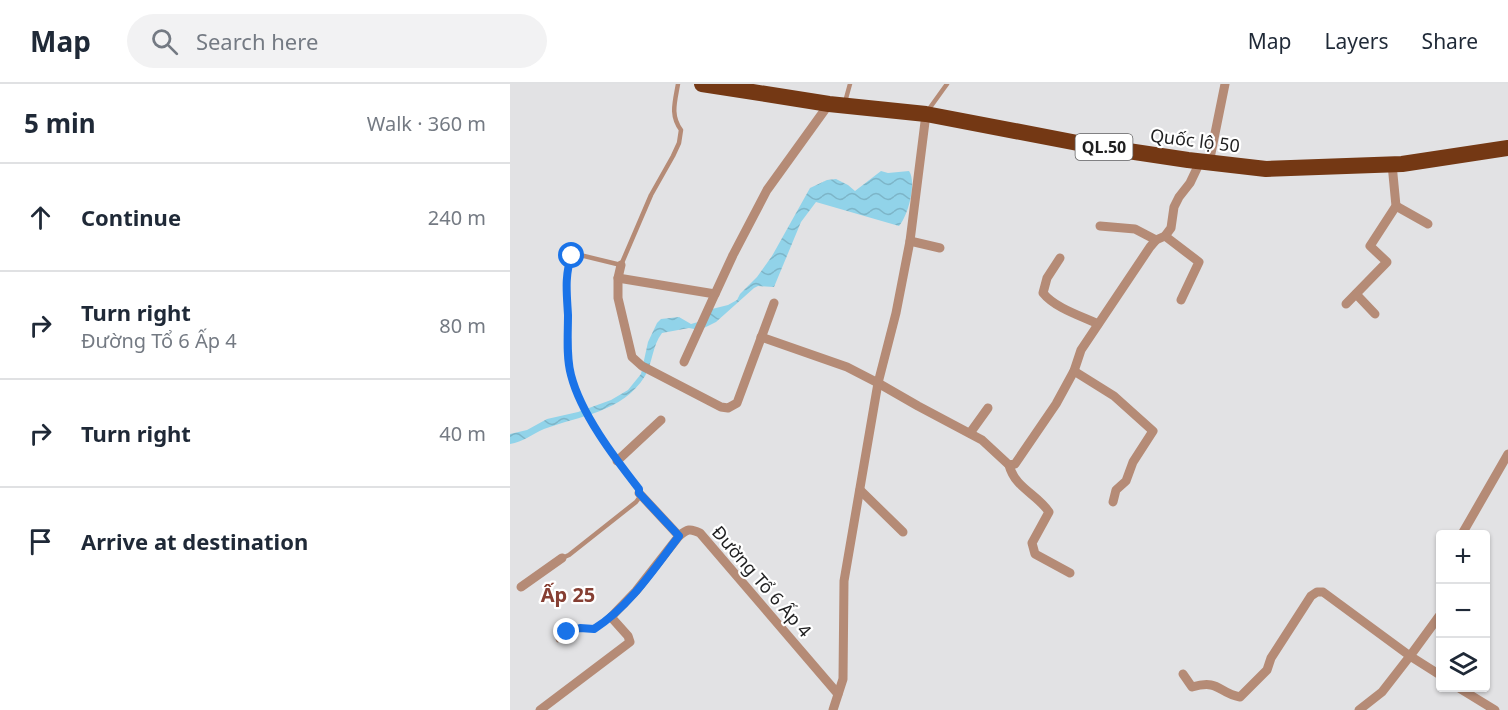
<!DOCTYPE html>
<meta charset="utf-8">
<style>
body{margin:0;font-family:"Noto Sans",sans-serif;background:#f2f2f3;color:#1f2937}
.controls{position:absolute;right:18px;bottom:18px;display:grid;overflow:hidden;border-radius:6px;box-shadow:0 2px 4px #0004}
.controls button{width:54px;height:54px;display:grid;place-items:center;padding:0;border:0;border-bottom:2px solid #e0e1e3;background:#fff;color:#1f2937;font:30px sans-serif}
.stop{position:absolute;width:18px;height:18px;margin:-14px;border:4px solid #1a73e8;border-radius:50%;background:#fff}
.stop.end{background:#1a73e8;border-color:#fff;box-shadow:0 2px 6px #0008}
.list{margin:0;padding:0;list-style:none}
h2{display:flex;justify-content:space-between;align-items:center;height:78px;margin:0;padding:0 24px;font-size:26px}
h2 small{font-size:20px;font-weight:400;color:#747a83}
.list li{display:grid;grid-template-columns:39px 1fr auto;gap:18px;align-items:center;box-sizing:border-box;height:108px;padding:0 24px;border-top:2px solid #e0e1e3}
.list b{display:block;font-size:22px;white-space:nowrap}
.list p{margin:0;font-size:20px;white-space:nowrap;color:#747a83}
.list em{font-size:20px;font-style:normal;color:#747a83}
.icon{flex:none;width:33px;height:33px;fill:none;stroke:currentColor;stroke-width:2;stroke-linecap:round;stroke-linejoin:round}
.map{position:relative;flex:none;width:998px;height:626px;overflow:hidden}
header{display:flex;align-items:center;gap:36px;box-sizing:border-box;height:84px;padding:0 30px;background:#fff;border-bottom:2px solid #e0e1e3}
header strong{font-size:28px}
nav{display:flex;gap:33px;margin-inline-start:auto;font-size:21px}
.search{width:420px;height:54px;background:#f2f2f3;display:flex;align-items:center;gap:15px;box-sizing:border-box;padding:0 21px;border-radius:33px;color:#747a83;font-size:22px}
main{display:flex}
aside{flex:1;background:#fff}
.map>svg:first-child{display:block}
</style>
<header>
<strong>Map</strong>
<div class="search"><svg class="icon" aria-label="search" viewBox="0 0 24 24"><circle cx="10" cy="10" r="6"/><path d="M15 15l6 6"/></svg>Search here</div>
<nav><a>Map</a><a>Layers</a><a>Share</a></nav>
</header>
<main>
<aside>
<h2>5 min<small>Walk · 360 m</small></h2>
<ul class="list">
<li><svg class="icon" aria-label="ahead" viewBox="0 0 24 24"><path d="M12 20V5M6 11l6-6 6 6"/></svg><div><b>Continue</b></div><em>240 m</em></li>
<li><svg class="icon" aria-label="right" viewBox="0 0 24 24"><path d="M7 20v-9h11M14 6l5 5-5 5"/></svg><div><b>Turn right</b><p>Đường Tổ 6 Ấp 4</p></div><em>80 m</em></li>
<li><svg class="icon" aria-label="right" viewBox="0 0 24 24"><path d="M7 20v-9h11M14 6l5 5-5 5"/></svg><div><b>Turn right</b></div><em>40 m</em></li>
<li><svg class="icon" aria-label="arrive" viewBox="0 0 24 24"><path d="M6 21V4h12l-3 4 3 4H6"/></svg><div><b>Arrive at destination</b></div></li>
</ul>
</aside>
<div class="map">
<svg width="998" height="626" viewBox="0 0 998 626">
<defs>
<pattern id="water-waves" width="16" height="10" patternUnits="userSpaceOnUse" patternTransform="scale(1.5)"><rect width="16" height="10" fill="#91d3e9"/><path d="M0 5q4-4 8 0t8 0" fill="none" stroke="#7db5c8"/></pattern>
</defs>
<rect width="100%" height="100%" fill="#e2e2e4"/>
<path fill="url(#water-waves)" d="M371,87L378,89L399,87C407,98 398,132 389,142L306,118L291,138L264,203L248,202L244,204L206,238L198,242L189,246L179,244L152,249C142,262 143,278 135,292C113,328 69,332 34,345C22,350 13,358 0,360V350L17,346L37,335L68,328L101,316L118,306L131,290L138,258L147,239L151,235L169,233L181,240L195,236L202,225L218,221L227,216L230,210L247,193L262,172L300,104L317,96L326,95L338,101L345,107Z"/>
<g fill="none" stroke-linecap="round" stroke-linejoin="round">
<g stroke="#b58b76" stroke-width="4.5">
<polyline points="335,18 340,0"/>
<polyline points="419,25 437,0"/>
<path d="M52,474L59,471L126,418L129,414V405C103,373 71,331 61,291C56,273 58,250 58,231C57,212 54,190 62,172L66,170L111,181L141,111L163,72L169,59L171,46C160,31 165,18 168,0"/>
<polyline points="48,556 63,545 84,545 101,533"/>
</g>
<g stroke="#b58b76" stroke-width="9">
<polyline points="699,79 715,0"/>
<polyline points="886,122 918,140"/>
<polyline points="590,142 625,145 646,156"/>
<polyline points="655,152 689,178 671,216"/>
<polyline points="400,157 430,164"/>
<path d="M550,174L537,194L533,209C545,224 571,232 588,240"/>
<polyline points="111,181 108,194 108,214 122,273 132,282 211,323 218,324 227,319 264,219"/>
<polyline points="108,194 205,210 223,171 257,106 319,20"/>
<polyline points="846,210 865,230"/>
<polyline points="836,220 877,178 860,162 886,122 882,80"/>
<polyline points="251,253 337,283 368,299 408,322 472,356 499,381 505,380 546,320 564,287 571,266 640,163 646,156 655,152 661,144 664,123 669,113 680,99 690,78"/>
<polyline points="174,278 205,210"/>
<polyline points="564,287 604,312 643,347 623,378 616,397 606,406 603,418"/>
<polyline points="460,349 478,324"/>
<polyline points="107,377 151,336"/>
<path d="M499,381C505,404 527,410 539,428L522,459L525,470L560,489"/>
<polyline points="350,406 393,448"/>
<polyline points="129,409 169,452"/>
<polyline points="952,450 998,370"/>
<polyline points="11,503 52,474"/>
<polyline points="930,531 900,572 930,591"/>
<path d="M673,590L682,603C710,595 708,609 730,613L757,586L761,574L801,512L807,508H813L900,572L872,608L849,626"/>
<polyline points="949,604 985,626"/>
<path d="M30,626L120,558L118,552L101,533L126,507L169,452C177,445 180,444 190,449L328,610"/>
<polyline points="323,626 333,595 334,497 368,299 386,229 400,157 416,30"/>
</g>
<polyline stroke="#743814" stroke-width="16" points="192,0 319,20 416,30 578,61 678,76 756,85 892,80 998,64"/>
</g>
<g fill="none" stroke-linecap="round" stroke-linejoin="round">
<path stroke="#1a73e8" stroke-width="8" d="M57,548L70,544L84,545C119,523 144,485 169,452L129,409V405C104,373 71,330 61,291C56,273 58,250 58,231C57,212 54,190 62,172"/>
</g>
<g text-anchor="middle" dominant-baseline="central" stroke-width="4.5" stroke-linejoin="round" paint-order="stroke">
<rect fill="#fff" stroke="#626263" stroke-width="1.5" x="565.5" y="50" width="57" height="26" rx="4.5"/>
<g font-size="16" font-weight="bold" fill="#1f1f20">
<text x="594" y="63">QL.50</text>
</g>
<g font-size="18" fill="#1f1f20" stroke="#fff">
<text transform="translate(685 56) rotate(7)">Quốc lộ 50</text>
<text transform="translate(252 497) rotate(49)">Đường Tổ 6 Ấp 4</text>
</g>
<g font-size="20" font-weight="bold" fill="#863f33" stroke="#fff">
<text x="58" y="510">Ấp 25</text>
</g>
</g>
</svg>
<div class="controls">
<button>+</button>
<button>−</button>
<button><svg class="icon" aria-label="layers" viewBox="0 0 24 24"><path d="M12 4l9 5-9 5-9-5zM3 14l9 5 9-5"/></svg></button>
</div>
<div class="stop" style="left:62px;top:172px"></div>
<div class="stop end" style="left:57px;top:548px"></div>
</div>
</main>
